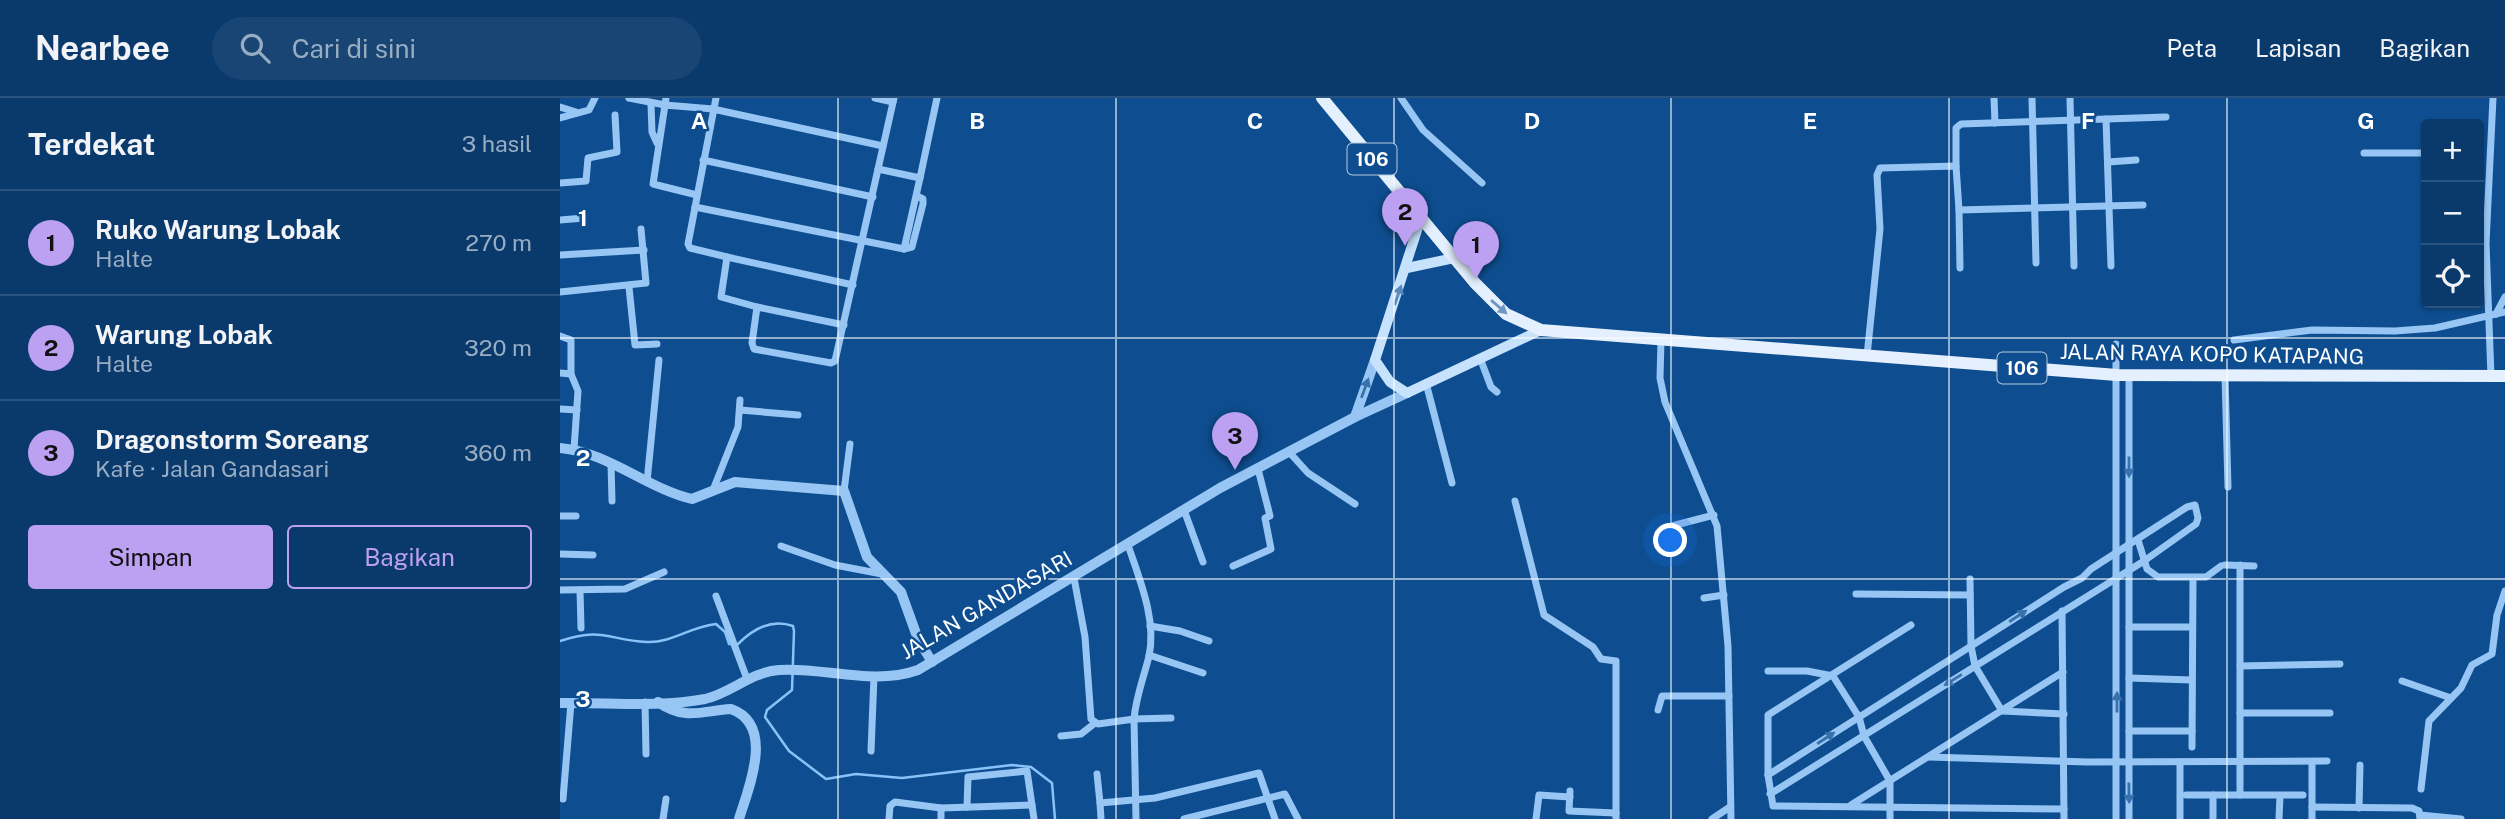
<!DOCTYPE html>
<html lang="id">
<meta charset="utf-8">
<style>
body{margin:0;font-family:"Public Sans",sans-serif;background:#184574;color:#f1f3f6}
.controls{position:absolute;right:21px;top:21px;display:grid;overflow:hidden;border-radius:7px;box-shadow:0 2px 5px #0004}
.controls button{width:63px;height:63px;display:grid;place-items:center;padding:0;border:0;border-bottom:2px solid #2a547f;background:#0a3a6c;color:#f1f3f6;font:35px sans-serif}
.you{position:absolute;left:1111px;top:443px;width:24px;height:24px;margin:-18px;border:5px solid #fff;border-radius:50%;background:#1a73e8;box-shadow:0 0 0 10px #1a73e833}
.badge{display:grid;place-items:center;width:46px;height:46px;border-radius:50%;background:#bca0f2;color:#111;font-size:23px;font-weight:700}
.pin{position:absolute;translate:-50% -58px;filter:drop-shadow(0 2px 4px #0008)}
.pin::after{content:'';position:absolute;top:37px;width:24px;height:21px;background:inherit;clip-path:polygon(0 0,100% 0,50% 100%)}
.list{margin:0;padding:0;list-style:none}
h2{display:flex;justify-content:space-between;align-items:center;height:91px;margin:0;padding:0 28px;font-size:30px}
h2 small{font-size:23px;font-weight:400;color:#99adc2}
.list li{display:grid;grid-template-columns:46px 1fr auto;gap:21px;align-items:center;box-sizing:border-box;height:105px;padding:0 28px;border-top:2px solid #2a547f}
.list b{display:block;font-size:26px;white-space:nowrap}
.list p{margin:0;font-size:23px;white-space:nowrap;color:#99adc2}
.list em{font-size:23px;font-style:normal;color:#99adc2}
.actions{display:flex;gap:14px;padding:21px 28px}
.actions a{flex:1;padding:16px 0;border:2px solid #bca0f2;border-radius:7px;text-align:center;font-size:24px;color:#bca0f2}
.actions .main{background:#bca0f2;color:#111}
.icon{flex:none;width:38px;height:38px;fill:none;stroke:currentColor;stroke-width:2;stroke-linecap:round;stroke-linejoin:round}
.map{position:relative;flex:none;width:1945px;height:721px;overflow:hidden}
header{display:flex;align-items:center;gap:42px;box-sizing:border-box;height:98px;padding:0 35px;background:#0a3a6c;border-bottom:2px solid #2a547f}
header strong{font-size:33px}
nav{display:flex;gap:38px;margin-inline-start:auto;font-size:24px}
.search{width:490px;height:63px;background:#184574;display:flex;align-items:center;gap:18px;box-sizing:border-box;padding:0 24px;border-radius:38px;color:#99adc2;font-size:26px}
main{display:flex}
aside{flex:1;background:#0a3a6c}
.map>svg:first-child{display:block}
</style>
<header>
<strong>Nearbee</strong>
<div class="search"><svg class="icon" aria-label="search" viewBox="0 0 24 24"><circle cx="10" cy="10" r="6"/><path d="M15 15l6 6"/></svg>Cari di sini</div>
<nav><a>Peta</a><a>Lapisan</a><a>Bagikan</a></nav>
</header>
<main>
<aside>
<h2>Terdekat<small>3 hasil</small></h2>
<ul class="list">
<li><span class="badge">1</span><div><b>Ruko Warung Lobak</b><p>Halte</p></div><em>270 m</em></li>
<li><span class="badge">2</span><div><b>Warung Lobak</b><p>Halte</p></div><em>320 m</em></li>
<li><span class="badge">3</span><div><b>Dragonstorm Soreang</b><p>Kafe · Jalan Gandasari</p></div><em>360 m</em></li>
</ul>
<div class="actions"><a class="main">Simpan</a><a>Bagikan</a></div>
</aside>
<div class="map">
<svg width="1945" height="721" viewBox="0 0 1945 721">
<rect width="100%" height="100%" fill="#0e4e90"/>
<g fill="none" stroke-linecap="round" stroke-linejoin="round">
<path stroke="#89c2f8" stroke-width="2.5" d="M0,543C43,529 48,542 87,544C112,545 132,528 156,526L165,534L169,546H178C192,532 211,520 233,528L234,533L232,592L207,612L205,619L229,653L266,681L296,676L342,680L452,667L471,669L492,685L495,721"/>
<g stroke="#98c6f4" stroke-width="7">
<polyline points="69,0 105,7 106,0"/>
<polyline points="156,0 128,146 130,150 167,159 161,199 197,209 192,245 194,251 271,265 275,263 318,71"/>
<polyline points="315,0 333,4"/>
<polyline points="334,0 318,71 360,80 377,0"/>
<polyline points="841,0 863,32 922,85"/>
<polyline points="1434,0 1435,25"/>
<polyline points="1472,0 1476,165"/>
<polyline points="1510,0 1514,168"/>
<polyline points="91,6 92,34 97,45"/>
<polyline points="0,9 16,14"/>
<polyline points="0,20 29,12 35,0"/>
<polyline points="1546,21 1551,168"/>
<polyline points="1804,55 1866,55"/>
<polyline points="143,62 313,99"/>
<polyline points="1548,64 1576,62"/>
<polyline points="1396,68 1396,30 1401,26 1606,19"/>
<polyline points="0,85 26,83 28,60 57,54 55,17"/>
<polyline points="137,97 93,86 105,7 153,11 323,48"/>
<polyline points="135,109 344,151 360,80"/>
<polyline points="1399,112 1400,170"/>
<polyline points="0,122 24,120"/>
<polyline points="344,151 352,149 363,106 363,101 357,98"/>
<polyline points="0,157 84,152"/>
<polyline points="167,159 293,187"/>
<polyline points="69,189 75,247 97,246"/>
<polyline points="0,194 86,185 81,131"/>
<polyline points="197,209 284,227"/>
<polyline points="1936,216 1945,199"/>
<polyline points="0,238 11,242 11,276 18,293 14,351"/>
<polyline points="1101,242 1100,280 1105,304 1157,428 1168,548 1171,721"/>
<polyline points="1674,242 1752,232 1835,233 1875,230 1945,214"/>
<polyline points="1307,258 1320,131 1317,77 1320,70 1396,68 1399,112 1583,107"/>
<polyline points="920,260 931,289 937,294"/>
<polyline points="0,275 11,276"/>
<polyline points="1569,278 1569,721"/>
<polyline points="1665,278 1668,389"/>
<polyline points="1931,278 1926,145 1933,0"/>
<polyline points="866,285 892,385"/>
<polyline points="0,311 17,312"/>
<polyline points="180,312 238,317"/>
<polyline points="730,355 748,375 795,406"/>
<polyline points="51,366 52,403"/>
<polyline points="87,384 99,262"/>
<polyline points="153,392 178,329 180,302"/>
<polyline points="284,393 290,346"/>
<polyline points="955,403 984,517 1033,549 1041,561 1056,563 1056,721"/>
<polyline points="624,412 643,464"/>
<polyline points="0,418 16,418"/>
<polyline points="1108,429 1154,417"/>
<polyline points="1578,442 1587,471 1598,479 1646,479 1661,468"/>
<path d="M568,447C579,480 597,522 589,558C584,579 576,598 574,621L611,620"/>
<polyline points="221,448 275,467 322,476"/>
<polyline points="0,456 33,457"/>
<polyline points="1665,467 1694,468"/>
<polyline points="1680,467 1680,697"/>
<polyline points="673,468 711,451 705,420 710,418 698,371"/>
<polyline points="514,480 525,539 531,621 538,626 574,621 576,721"/>
<polyline points="1410,481 1411,548 1415,568 1442,613 1504,616"/>
<polyline points="0,492 65,491 104,474"/>
<polyline points="20,492 21,530"/>
<polyline points="1296,496 1410,497"/>
<polyline points="156,498 187,581"/>
<polyline points="1144,500 1164,497"/>
<polyline points="1502,513 1504,721"/>
<polyline points="1351,527 1208,617 1208,677 1213,708 1504,711"/>
<polyline points="590,528 620,533 649,543"/>
<polyline points="1569,529 1632,529"/>
<polyline points="589,557 643,575"/>
<polyline points="1680,568 1780,566"/>
<polyline points="1208,573 1247,573 1273,578 1299,619 1304,638 1330,683 1330,721"/>
<polyline points="1569,580 1632,582"/>
<polyline points="1842,583 1891,600"/>
<polyline points="85,604 86,656"/>
<polyline points="1098,612 1102,598 1169,598"/>
<polyline points="1680,615 1770,615"/>
<polyline points="1569,633 1632,633"/>
<polyline points="501,638 521,636 535,625"/>
<polyline points="1632,649 1633,481"/>
<polyline points="311,653 314,578"/>
<polyline points="1369,659 1527,664 1767,663"/>
<polyline points="1752,664 1752,721"/>
<polyline points="537,676 540,705 595,700 699,675 715,721"/>
<polyline points="1208,677 1504,489 1522,480 1531,471 1627,409 1635,407 1638,420 1636,426 1584,463 1210,696"/>
<polyline points="1861,691 1869,623 1901,590 1912,567 1932,556 1937,517 1945,493"/>
<polyline points="1010,693 1009,713 1056,715"/>
<polyline points="1626,697 1743,697"/>
<polyline points="1653,697 1653,721"/>
<polyline points="3,701 11,605"/>
<polyline points="540,705 541,721"/>
<polyline points="1291,707 1503,574"/>
<polyline points="407,709 408,679 467,673 474,721"/>
<polyline points="1752,709 1852,710 1859,713 1860,721"/>
<polyline points="381,710 381,721"/>
<polyline points="1799,710 1800,667"/>
<polyline points="1860,717 1901,721"/>
<polyline points="103,721 106,701"/>
<polyline points="329,721 330,708 335,704 381,710 472,707"/>
<polyline points="624,721 725,696 738,721"/>
<polyline points="976,721 979,697 1010,699"/>
<polyline points="1152,721 1170,709"/>
<polyline points="1556,721 1556,246"/>
<polyline points="1620,721 1620,664"/>
<polyline points="1719,721 1720,698"/>
</g>
<g stroke="#98c6f4" stroke-width="10">
<polyline points="795,319 815,262"/>
<path d="M0,350C48,354 86,390 132,401L175,384L284,393L307,459L341,494L358,541L372,564"/>
<path d="M98,604C126,623 141,613 171,611C216,627 188,691 179,721"/>
<path d="M0,605C47,604 98,610 145,601C171,595 191,574 219,572C265,569 313,588 358,572L660,390L795,319L847,295"/>
</g>
<g stroke="#c7e2fd" stroke-width="10">
<polyline points="860,123 815,262 830,284 847,295 981,232"/>
<polyline points="847,170 894,160"/>
</g>
<polyline stroke="#e5f0ff" stroke-width="12" points="762,0 915,185 946,216 981,232 1557,277 1945,278"/>
</g>
<defs><path id="oneway-solid" d="M-6-.8H1V-3.2L6.5 0L1 3.2V.8H-6Z" transform="scale(1.75)"/></defs>
<use fill="#5889bc" href="#oneway-solid" transform="translate(838 197) rotate(-71)"/>
<use fill="#6f97c2" href="#oneway-solid" transform="translate(939 209) rotate(41)"/>
<g fill="#3772ae">
<use href="#oneway-solid" transform="translate(805 290) rotate(-70)"/>
<use href="#oneway-solid" transform="translate(1569 369) rotate(90)"/>
<use href="#oneway-solid" transform="translate(1458 518) rotate(-33)"/>
<use href="#oneway-solid" transform="translate(1393 582) rotate(148)"/>
<use href="#oneway-solid" transform="translate(1557 604) rotate(-90)"/>
<use href="#oneway-solid" transform="translate(1266 640) rotate(-33)"/>
<use href="#oneway-solid" transform="translate(1569 695) rotate(89)"/>
</g>
<path fill="none" stroke="#fff" stroke-width="2" stroke-opacity="0.55" d="M278,0V721M556,0V721M834,0V721M1111,0V721M1389,0V721M1667,0V721M0,240H1945M0,481H1945"/>
<g text-anchor="middle" dominant-baseline="central" stroke-width="5" stroke-linejoin="round" paint-order="stroke">
<g fill="#0e4e90" stroke="#b7cade" stroke-width="2">
<rect x="787.5" y="45.5" width="49" height="31" rx="5"/>
<rect x="1437.5" y="254.5" width="49" height="31" rx="5"/>
</g>
<g font-size="19" font-weight="bold" fill="#fff">
<text x="812" y="61">106</text>
<text x="1462" y="270">106</text>
</g>
<g font-size="21" fill="#fff" stroke="#0e4e90">
<text transform="translate(1652 256) rotate(1)">JALAN RAYA KOPO KATAPANG</text>
<text transform="translate(426 507) rotate(-30)">JALAN GANDASARI</text>
</g>
</g>
<g font-size="23" text-anchor="middle" font-weight="bold" fill="#fff" stroke="#0e4e90" stroke-width="5" stroke-linejoin="round" paint-order="stroke">
<text x="139" y="31">A</text>
<text x="417" y="31">B</text>
<text x="695" y="31">C</text>
<text x="972" y="31">D</text>
<text x="1250" y="31">E</text>
<text x="1528" y="31">F</text>
<text x="1806" y="31">G</text>
<text x="23" y="128">1</text>
<text x="23" y="368">2</text>
<text x="23" y="609">3</text>
</g>
</svg>
<div class="controls">
<button>+</button>
<button>−</button>
<button><svg class="icon" aria-label="locate" viewBox="0 0 24 24"><circle cx="12" cy="12" r="6"/><path d="M12 2v4M12 18v4M2 12h4M18 12h4"/></svg></button>
</div>
<div class="you"></div>
<div class="pin badge" style="left:916px;top:181px">1</div>
<div class="pin badge" style="left:845px;top:148px">2</div>
<div class="pin badge" style="left:675px;top:372px">3</div>
</div>
</main>
